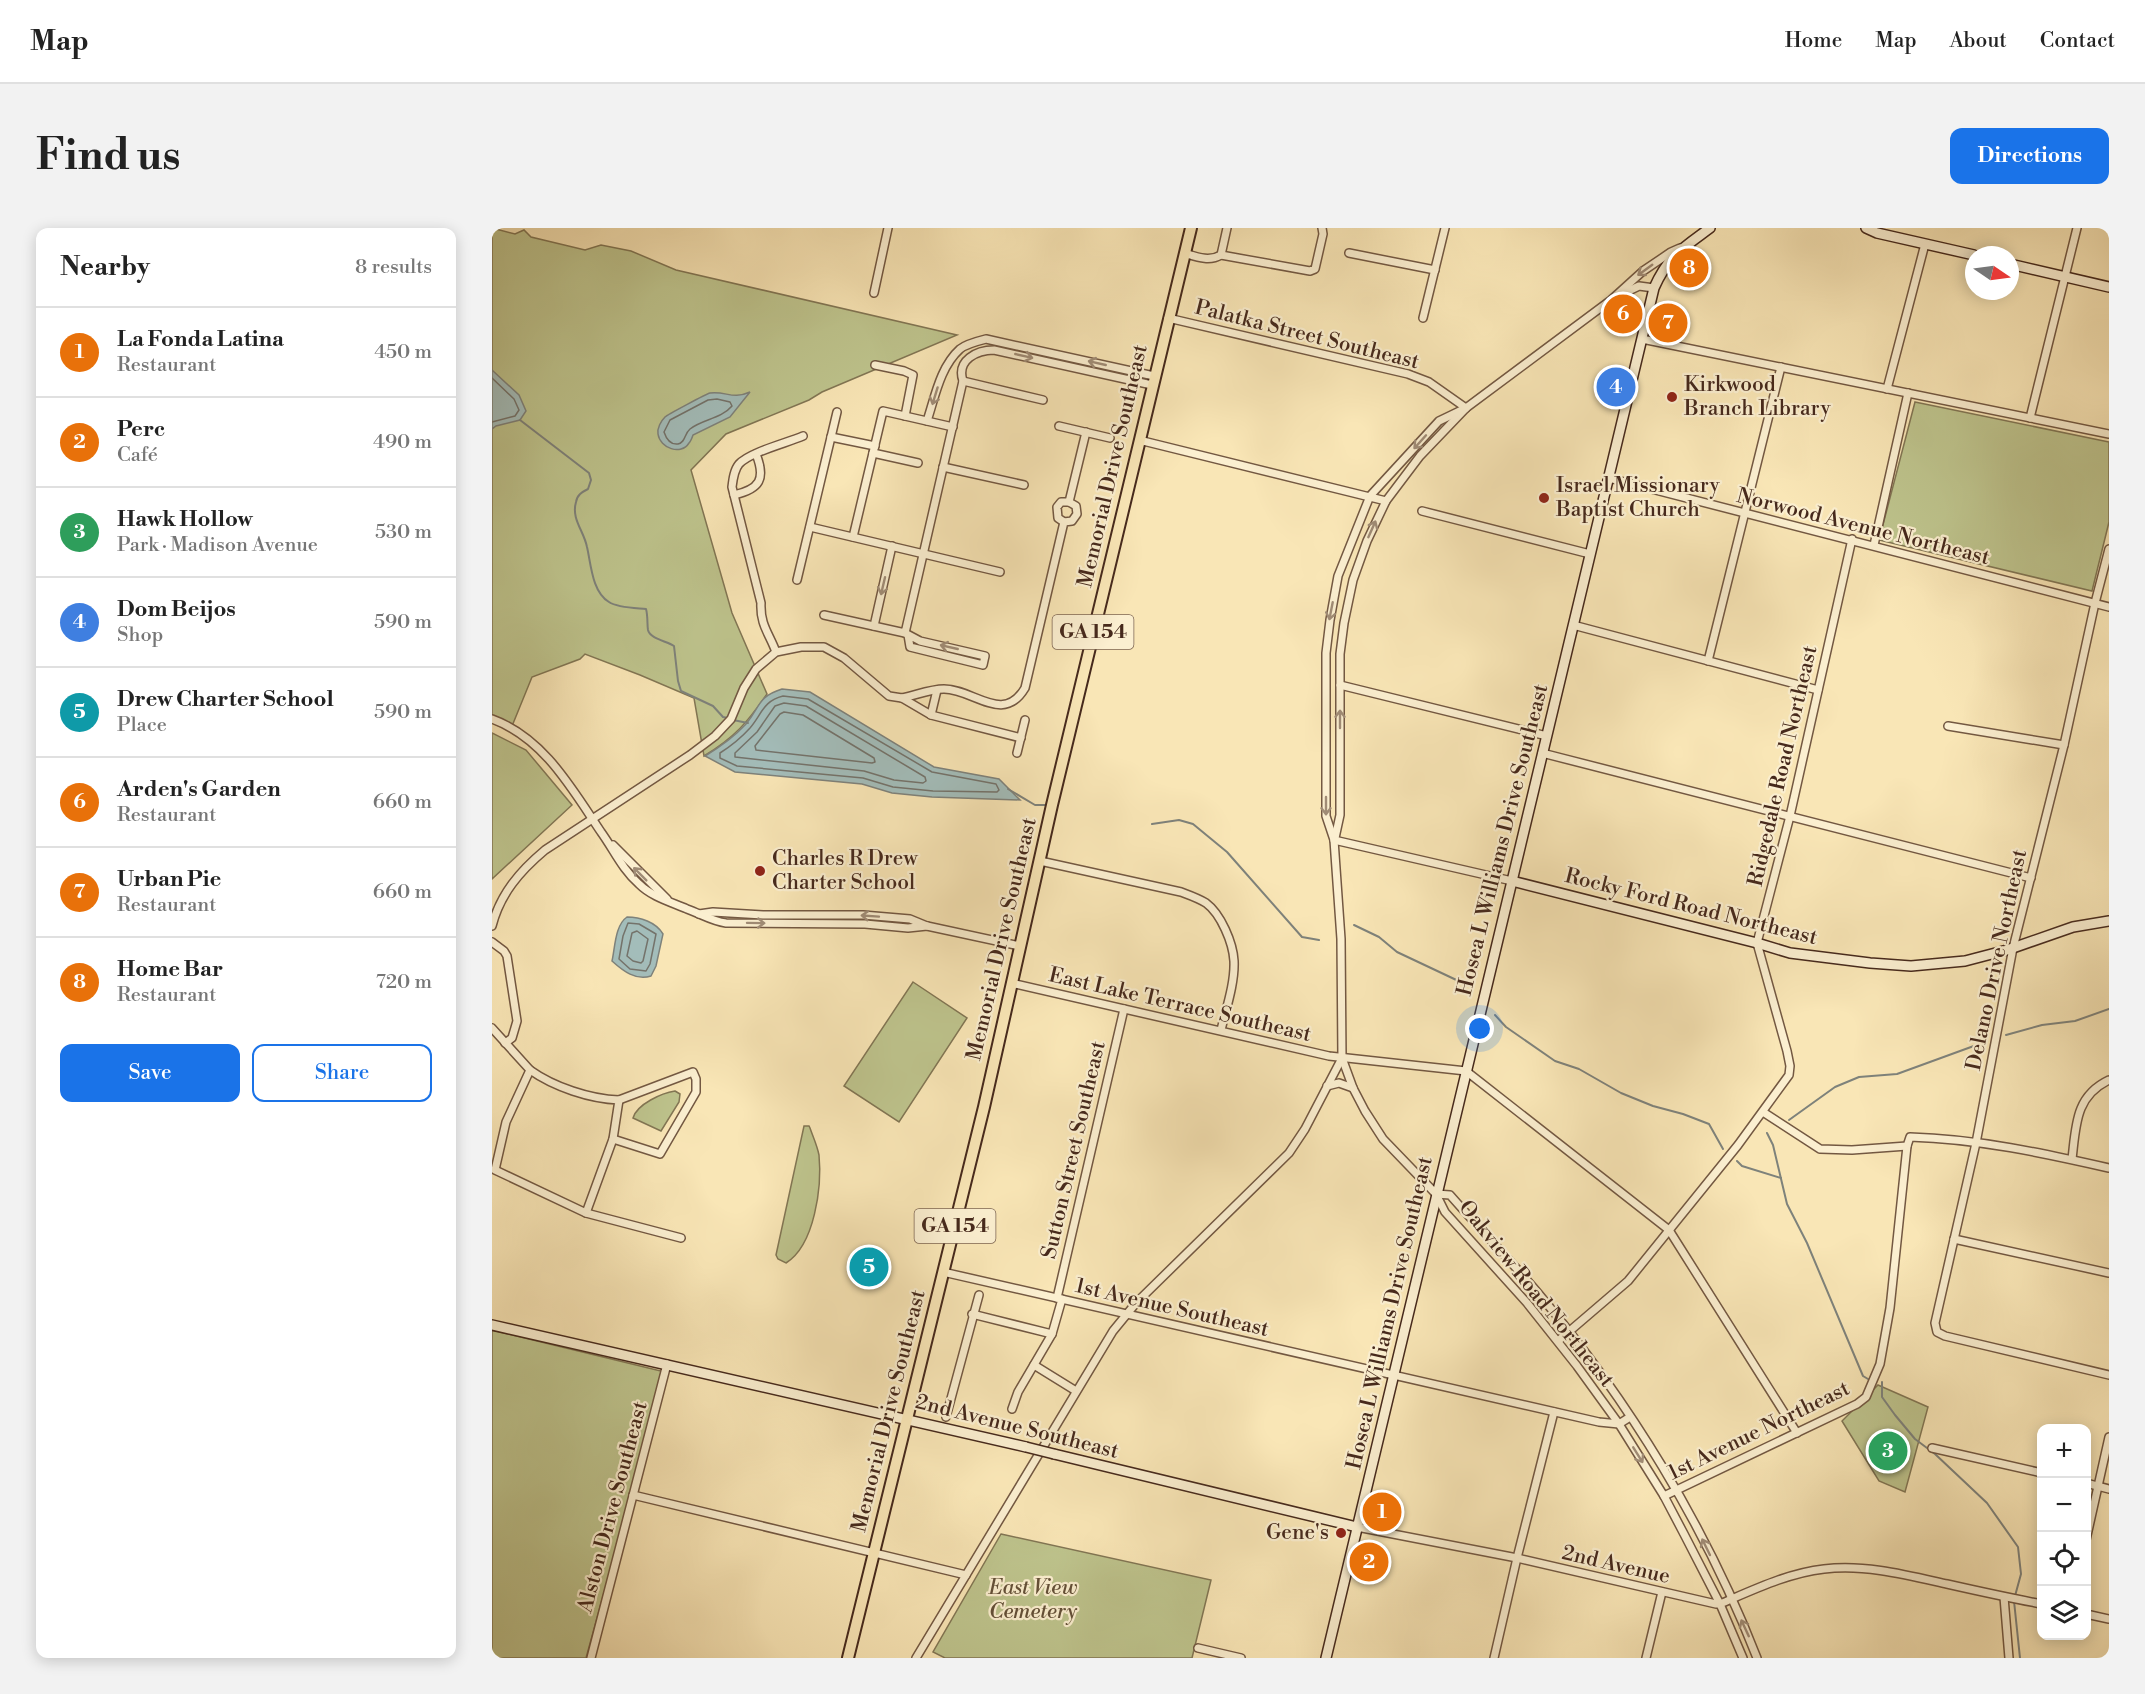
<!DOCTYPE html>
<meta charset="utf-8">
<style>
body{margin:0;font-family:"Libre Bodoni",serif;background:#f2f2f2;color:#222}
.controls{position:absolute;right:18px;bottom:18px;display:grid;overflow:hidden;border-radius:12px;box-shadow:0 3px 15px #0003}
.controls button{width:54px;height:54px;display:grid;place-items:center;padding:0;border:0;border-bottom:2px solid #e0e0e0;background:#fff;color:#222;font:30px sans-serif}
.compass{position:absolute;left:1473px;top:18px;width:54px;height:54px;border-radius:50%;background:#fff;box-shadow:0 3px 15px #0003;rotate:103deg}
.you{position:absolute;left:988px;top:801px;width:21px;height:21px;margin:-15px;border:4px solid #fff;border-radius:50%;background:#1a73e8;box-shadow:0 0 0 9px #1a73e833}
.badge{display:grid;place-items:center;width:39px;height:39px;border-radius:50%;background:#1a73e8;color:#fff;font-size:20px;font-weight:700}
.pin{position:absolute;translate:-50% -50%;border:3px solid #fff;box-shadow:0 2px 6px #0006}
.list{margin:0;padding:0;list-style:none}
h2{display:flex;justify-content:space-between;align-items:center;height:78px;margin:0;padding:0 24px;font-size:26px}
h2 small{font-size:20px;font-weight:400;color:#767676}
.list li{display:grid;grid-template-columns:39px 1fr auto;gap:18px;align-items:center;box-sizing:border-box;height:90px;padding:0 24px;border-top:2px solid #e0e0e0}
.list b{display:block;font-size:22px;white-space:nowrap}
.list p{margin:0;font-size:20px;white-space:nowrap;color:#767676}
.list em{font-size:20px;font-style:normal;color:#767676}
.actions{display:flex;gap:12px;padding:18px 24px}
.actions a{flex:1;padding:14px 0;border:2px solid #1a73e8;border-radius:12px;text-align:center;font-size:21px;color:#1a73e8}
.actions .main{background:#1a73e8;color:#fff}
.icon{flex:none;width:33px;height:33px;fill:none;stroke:currentColor;stroke-width:2;stroke-linecap:round;stroke-linejoin:round}
.map{position:relative;flex:none;width:1617px;height:1430px;overflow:hidden;border-radius:12px}
header{display:flex;align-items:center;gap:36px;box-sizing:border-box;height:84px;padding:0 30px;background:#fff;border-bottom:2px solid #e0e0e0}
header strong{font-size:28px}
nav{display:flex;gap:33px;margin-inline-start:auto;font-size:21px}
.intro{display:flex;align-items:center;justify-content:space-between;box-sizing:border-box;height:144px;padding:0 36px}
h1{margin:0;font-size:42px}
.button{padding:15px 27px;border-radius:12px;background:#1a73e8;color:#fff;font-size:21px;font-weight:700}
main{display:flex;gap:36px;padding:0 36px}
aside{flex:1;background:#fff;border-radius:12px;box-shadow:0 3px 15px #0003}
.map>svg:first-child{display:block}
</style>
<header>
<strong>Map</strong>
<nav><a>Home</a><a>Map</a><a>About</a><a>Contact</a></nav>
</header>
<div class="intro"><h1>Find us</h1><a class="button">Directions</a></div>
<main>
<aside>
<h2>Nearby<small>8 results</small></h2>
<ul class="list">
<li><span class="badge" style="background:#e8710a">1</span><div><b>La Fonda Latina</b><p>Restaurant</p></div><em>450 m</em></li>
<li><span class="badge" style="background:#e8710a">2</span><div><b>Perc</b><p>Café</p></div><em>490 m</em></li>
<li><span class="badge" style="background:#2e9e5b">3</span><div><b>Hawk Hollow</b><p>Park · Madison Avenue</p></div><em>530 m</em></li>
<li><span class="badge" style="background:#3f7fe0">4</span><div><b>Dom Beijos</b><p>Shop</p></div><em>590 m</em></li>
<li><span class="badge" style="background:#0f9aa8">5</span><div><b>Drew Charter School</b><p>Place</p></div><em>590 m</em></li>
<li><span class="badge" style="background:#e8710a">6</span><div><b>Arden's Garden</b><p>Restaurant</p></div><em>660 m</em></li>
<li><span class="badge" style="background:#e8710a">7</span><div><b>Urban Pie</b><p>Restaurant</p></div><em>660 m</em></li>
<li><span class="badge" style="background:#e8710a">8</span><div><b>Home Bar</b><p>Restaurant</p></div><em>720 m</em></li>
</ul>
<div class="actions"><a class="main">Save</a><a>Share</a></div>
</aside>
<div class="map">
<svg width="1617" height="1430" viewBox="0 0 1617 1430">
<rect width="100%" height="100%" fill="#f9e6b6"/>
<filter id="stains"><feTurbulence type="fractalNoise" baseFrequency=".00333" numOctaves="4"/><feColorMatrix values="0 0 0 0 .2 0 0 0 0 .09 0 0 0 0 .02 0 0 0 .5 -.17"/></filter>
<radialGradient id="worn" r=".72"><stop offset=".6" stop-color="#630" stop-opacity="0"/><stop offset="1" stop-color="#630" stop-opacity=".3"/></radialGradient>
<g fill="#bec48d" stroke="#827654" stroke-width="1.5">
<path d="M0,0L23,6L32,2L39,9L93,22L109,17L139,23L184,42L465,107L330,164L317,172L234,206L199,242L240,385L275,466C255,495 243,509 212,528L202,470L148,447L93,426L88,431L40,449L18,503L0,495Z"/>
<polygon points="1423,174 1617,214 1617,294 1600,363 1387,312"/>
<polygon points="0,505 34,522 80,577 0,651"/>
<polygon points="421,754 475,790 407,894 352,858"/>
<path d="M183,863L188,866L187,874L169,903L141,890C145,876 170,865 183,863Z"/>
<path d="M312,898H317L318,900C321,909 325,917 327,927C330,958 323,1017 294,1035L286,1031L284,1027Z"/>
<polygon points="0,1102 173,1144 94,1430 0,1430"/>
<polygon points="1386,1157 1436,1179 1413,1264 1387,1253 1350,1193"/>
<polygon points="509,1306 719,1352 700,1430 453,1430 441,1424"/>
</g>
<g fill="#a3bdba" stroke="#7e827b" stroke-width="1.5">
<polygon points="0,142 27,167 34,183 28,192 4,198 0,201"/>
<path d="M258,164L238,189L201,207C200,210 199,213 197,215C189,228 168,220 166,206C165,200 169,193 173,189C175,187 214,166 218,165C235,163 240,172 258,164Z"/>
<path d="M290,461L318,464L442,539L507,551L528,572L440,569L400,565L370,556L243,544L213,528C228,519 242,509 254,496C269,478 265,469 290,461Z"/>
<path d="M135,689C148,689 164,694 171,706L164,738L159,748C144,753 131,743 120,733C123,720 123,697 135,689Z"/>
</g>
<g fill="none" stroke-linecap="round" stroke-linejoin="round">
<g stroke="#74736b" stroke-width="1.5">
<polyline points="0,150 22,171 27,182 23,188 0,194"/>
<path d="M225,171L238,174L240,178C229,191 211,191 198,201C192,206 194,214 186,216C178,217 174,210 172,204L178,192L216,172Z"/>
<path d="M291,468L316,471L440,544L504,556L507,562L505,564L441,563L401,559L371,550L245,538L228,530V525C239,518 249,510 258,500C270,486 271,473 291,468Z"/>
<polygon points="292,475 314,478 433,549 434,553 431,555 402,552 372,543 243,529 243,525 265,504 283,478"/>
<polygon points="292,484 311,487 382,530 383,534 380,535 264,522 263,518 288,486"/>
<polygon points="136,695 147,696 164,706 158,736 154,743 138,741 127,731 131,708"/>
<polygon points="145,703 156,711 151,733 149,735 141,733 135,728 140,705"/>
</g>
<g stroke="#7e827b" stroke-width="2">
<path d="M28,192L97,245L99,252L96,261C90,264 85,267 84,274C79,291 92,303 95,319C99,336 100,364 117,374C126,380 144,380 154,381C156,388 155,396 156,402C158,411 175,413 182,418L186,453L189,463L221,478L231,489L236,490"/>
<polyline points="241,492 256,495"/>
<polyline points="516,561 543,577 553,577"/>
<polyline points="660,596 687,592 701,596 735,624 810,709 827,712"/>
<polyline points="862,697 887,709 905,724 975,757"/>
<polyline points="1003,787 1014,799 1063,833 1087,841 1129,865 1161,878 1191,886 1217,896 1231,921"/>
<polyline points="1514,807 1550,797 1583,793 1617,781"/>
<polyline points="1297,892 1343,859 1367,849 1405,846 1490,815"/>
<polyline points="1275,905 1281,917 1295,976 1315,1015 1371,1148 1376,1151"/>
<polyline points="1245,933 1250,938 1289,950"/>
<polyline points="1390,1154 1390,1169 1403,1187 1423,1211 1443,1226 1495,1275 1526,1319 1529,1346 1523,1368"/>
<polyline points="1522,1373 1528,1430"/>
</g>
<defs>
<g id="street">
<path d="M692,25C705,29 717,34 729,27L818,43L823,41L831,6L830,0"/>
<polyline points="857,25 943,42"/>
<polyline points="729,27 735,0"/>
<polyline points="382,65 396,0"/>
<polyline points="1124,69 1147,58 1162,60"/>
<polyline points="676,90 916,146 937,154 974,180"/>
<polyline points="931,90 953,0"/>
<polyline points="1150,111 1617,206"/>
<polyline points="383,137 412,143 421,147 413,188"/>
<polyline points="471,153 551,172"/>
<polyline points="1395,161 1433,16"/>
<polyline points="974,180 947,193 878,268 846,348 838,392 834,425 834,588 842,612 849,711 850,830 861,860 873,883 891,911 944,966 953,984 1035,1075 1085,1138 1127,1196 1172,1268 1192,1306 1228,1376 1251,1430"/>
<polyline points="1538,190 1585,0"/>
<path d="M435,193C443,169 448,139 468,121C474,116 486,113 494,111L662,148"/>
<polyline points="567,198 618,210"/>
<polyline points="339,209 383,218"/>
<polyline points="647,212 894,273"/>
<polyline points="381,225 426,235"/>
<polyline points="451,239 532,257"/>
<polyline points="1117,250 1617,379"/>
<path d="M242,267C268,261 274,251 264,226"/>
<polyline points="930,283 1098,326"/>
<polyline points="572,294 566,290 565,279 569,274 577,274"/>
<polyline points="318,299 508,344"/>
<polyline points="361,309 391,183 461,199"/>
<polyline points="1382,317 1416,165"/>
<polyline points="1617,321 1603,375 1572,517 1521,720 1484,915 1443,1095 1445,1104 1453,1108 1617,1147"/>
<polyline points="305,352 345,184"/>
<path d="M332,387L413,405L471,153C464,132 485,122 502,122L660,157"/>
<polyline points="1081,397 1326,462"/>
<polyline points="382,398 400,318"/>
<polyline points="413,405 428,413 493,428 491,437 418,419 416,407"/>
<path d="M284,424C277,405 268,397 269,375L240,259C241,251 242,242 247,236C258,224 295,215 311,208"/>
<polyline points="1216,433 1289,139"/>
<polyline points="848,457 1055,508"/>
<path d="M410,470C424,467 439,461 452,461C482,461 511,497 533,460L572,294L580,293L585,286L584,278L577,274L594,204"/>
<polyline points="439,487 445,462"/>
<path d="M0,491C52,510 80,561 109,604C122,622 130,641 147,656C160,669 179,674 195,681C209,686 220,693 234,695L373,696L416,700L435,698"/>
<polyline points="1456,498 1572,517"/>
<polyline points="525,525 533,492"/>
<polyline points="1050,525 1539,650"/>
<polyline points="843,610 848,587 848,426 852,395 861,352 875,313 894,273 928,228 974,180 1119,72 1151,43 1179,24 1188,20"/>
<polyline points="842,612 1020,653"/>
<polyline points="121,617 175,671"/>
<path d="M548,633L689,664C697,667 706,670 714,675C729,686 741,715 742,733C743,755 734,781 729,802"/>
<polyline points="207,686 221,684 271,687 371,687 418,691 435,698 528,718"/>
<path d="M0,698C8,666 28,643 53,622L198,527L223,508L239,491L252,460L264,441L284,424L309,419H332L352,430L397,468L410,470L439,487L529,510"/>
<polyline points="0,714 12,723 15,728 25,793 20,810 13,815"/>
<polyline points="519,755 837,828 974,843 1177,1002 1305,1205"/>
<polyline points="0,800 38,842 14,894 3,942 94,985 189,1010"/>
<path d="M38,842C62,859 98,871 127,872L121,911L94,985"/>
<polyline points="835,858 847,855 861,860"/>
<path d="M1271,884L1328,921L1360,922L1415,918L1418,909C1486,911 1551,925 1617,940"/>
<polyline points="121,911 168,926 204,864 204,851 201,844 127,872"/>
<path d="M1580,931C1584,898 1583,868 1617,852"/>
<path d="M944,966L958,967C987,1000 1018,1032 1046,1065C1137,1173 1214,1299 1265,1430"/>
<polyline points="1462,1011 1617,1045"/>
<polyline points="451,1044 1107,1194 1127,1196 1138,1189"/>
<polyline points="565,1070 632,781"/>
<polyline points="480,1086 560,1106"/>
<polyline points="1066,1113 1136,1053 1246,917 1297,847 1298,838 1295,823 1265,715 1298,588 1360,311"/>
<polyline points="542,1137 584,1163"/>
<polyline points="520,1181 526,1164 560,1106 570,1071"/>
<polyline points="454,1189 487,1067"/>
<polyline points="1440,1220 1550,1245"/>
<polyline points="1594,1255 1617,1261"/>
<polyline points="141,1267 474,1347"/>
<polyline points="1172,1268 1365,1176 1374,1169 1388,1136 1398,1080 1415,918"/>
<path d="M865,1299L1025,1330L1224,1376H1228C1261,1362 1296,1345 1332,1341C1373,1336 1415,1347 1455,1356C1486,1363 1518,1370 1550,1376"/>
<polyline points="1594,1312 1617,1209"/>
<polyline points="1512,1369 1517,1430"/>
<polyline points="1594,1386 1617,1391"/>
<polyline points="706,1420 749,1430"/>
<polyline points="99,1430 175,1136"/>
<polyline points="424,1430 621,1103 644,1075 797,925 813,901 850,830"/>
<polyline points="1002,1430 1025,1330 1062,1184"/>
<polyline points="1154,1430 1170,1364"/>
</g>
<g id="secondary">
<polyline points="1374,0 1385,5 1482,27"/>
<polyline points="1518,36 1617,59"/>
<polyline points="1020,653 1265,715 1298,725 1378,735 1419,738 1473,733 1515,722 1581,699 1617,693"/>
<polyline points="0,1097 534,1219"/>
<polyline points="562,1226 865,1299"/>
<path d="M834,1430L1162,60C1176,28 1191,20 1218,0"/>
</g>
<polyline id="primary" points="356,1430 492,879 560,577 699,0"/>
</defs>
<use href="#street" stroke="#735842" stroke-width="10"/>
<use href="#secondary" stroke="#46291c" stroke-width="12"/>
<use href="#primary" stroke="#46291c" stroke-width="14"/>
<use href="#street" stroke="#fbefd0" stroke-width="7"/>
<use href="#secondary" stroke="#fbefd0" stroke-width="9"/>
<use href="#primary" stroke="#f9e6b6" stroke-width="10"/>
<defs>
<polyline id="secondary-bridge" points="534,1219 562,1226"/>
</defs>
<use href="#secondary-bridge" stroke="#46291c" stroke-width="12" stroke-linecap="butt"/>
<use href="#secondary-bridge" stroke="#fbefd0" stroke-width="9"/>
</g>
<defs><path id="oneway-shaft" d="M-6 0H5M1.5-3L5.5 0L1.5 3" fill="none" stroke-width="1.6" stroke-linecap="round" stroke-linejoin="round" transform="scale(1.5)"/></defs>
<g stroke="#a08c76">
<use href="#oneway-shaft" transform="translate(1153 42) rotate(144)"/>
<use href="#oneway-shaft" transform="translate(532 128) rotate(13)"/>
<use href="#oneway-shaft" transform="translate(605 135) rotate(-167)"/>
<use href="#oneway-shaft" transform="translate(443 168) rotate(107)"/>
<use href="#oneway-shaft" transform="translate(928 214) rotate(132)"/>
<use href="#oneway-shaft" transform="translate(880 301) rotate(-66)"/>
<use href="#oneway-shaft" transform="translate(391 358) rotate(103)"/>
<use href="#oneway-shaft" transform="translate(839 383) rotate(101)"/>
<use href="#oneway-shaft" transform="translate(457 419) rotate(-167)"/>
<use href="#oneway-shaft" transform="translate(848 491) rotate(-90)"/>
<use href="#oneway-shaft" transform="translate(834 578) rotate(90)"/>
<use href="#oneway-shaft" transform="translate(148 646) rotate(-135)"/>
<use href="#oneway-shaft" transform="translate(378 688) rotate(-176)"/>
<use href="#oneway-shaft" transform="translate(264 695) rotate(1)"/>
<use href="#oneway-shaft" transform="translate(1146 1227) rotate(58)"/>
<use href="#oneway-shaft" transform="translate(1214 1319) rotate(-116)"/>
<use href="#oneway-shaft" transform="translate(1253 1400) rotate(-115)"/>
</g>
<g fill="#8f2418" stroke="#fbefd0" stroke-width="2">
<circle cx="1180" cy="169" r="6"/>
<circle cx="1052" cy="270" r="6"/>
<circle cx="268" cy="643" r="6"/>
<circle cx="849" cy="1305" r="6"/>
</g>
<g text-anchor="middle" dominant-baseline="central" stroke-width="4.5" stroke-linejoin="round" paint-order="stroke">
<g fill="#fbefd0" stroke="#7c6452" stroke-width="1.5">
<rect x="560.5" y="387" width="81" height="34" rx="4.5"/>
<rect x="422.5" y="981" width="81" height="34" rx="4.5"/>
</g>
<g font-size="20" font-weight="bold" fill="#46291c">
<text x="601" y="404">GA 154</text>
<text x="463" y="998">GA 154</text>
</g>
<g font-size="21" fill="#46291c" stroke="#fbefd0">
<text transform="translate(815 107) rotate(14)">Palatka Street Southeast</text>
<text transform="translate(621 238) rotate(-77)">Memorial Drive Southeast</text>
<text transform="translate(1371 299) rotate(14)">Norwood Avenue Northeast</text>
<text transform="translate(1291 538) rotate(-77)">Ridgedale Road Northeast</text>
<text transform="translate(1011 612) rotate(-76)">Hosea L Williams Drive Southeast</text>
<text transform="translate(1199 679) rotate(14)">Rocky Ford Road Northeast</text>
<text transform="translate(510 711) rotate(-77)">Memorial Drive Southeast</text>
<text transform="translate(1505 732) rotate(-78)">Delano Drive Northeast</text>
<text transform="translate(688 777) rotate(13)">East Lake Terrace Southeast</text>
<text transform="translate(582 922) rotate(-77)">Sutton Street Southeast</text>
<text transform="translate(1044 1066) rotate(51)">Oakview Road Northeast</text>
<text transform="translate(680 1080) rotate(13)">1st Avenue Southeast</text>
<text transform="translate(898 1085) rotate(-77)">Hosea L Williams Drive Southeast</text>
<text transform="translate(397 1183) rotate(-76)">Memorial Drive Southeast</text>
<text transform="translate(525 1199) rotate(14)">2nd Avenue Southeast</text>
<text transform="translate(1267 1203) rotate(-26)">1st Avenue Northeast</text>
<text transform="translate(121 1279) rotate(-75)">Alston Drive Southeast</text>
<text transform="translate(1124 1337) rotate(13)">2nd Avenue</text>
</g>
<g font-size="21" fill="#46291c" stroke="#fbefd0" text-anchor="start">
<text x="1192" y="157">Kirkwood<tspan x="1192" dy="24">Branch Library</tspan></text>
<text x="1064" y="258">Israel Missionary<tspan x="1064" dy="24">Baptist Church</tspan></text>
<text x="280" y="631">Charles R Drew<tspan x="280" dy="24">Charter School</tspan></text>
<text x="837" y="1305" text-anchor="end">Gene's</text>
</g>
<g font-size="21" font-style="italic" fill="#645038" stroke="#fbefd0">
<text x="541" y="1360">East View<tspan x="541" dy="24">Cemetery</tspan></text>
</g>
</g>
<rect width="100%" height="100%" filter="url(#stains)"/>
<rect width="100%" height="100%" fill="url(#worn)"/>
</svg>
<div class="controls">
<button>+</button>
<button>−</button>
<button><svg class="icon" aria-label="locate" viewBox="0 0 24 24"><circle cx="12" cy="12" r="6"/><path d="M12 2v4M12 18v4M2 12h4M18 12h4"/></svg></button>
<button><svg class="icon" aria-label="layers" viewBox="0 0 24 24"><path d="M12 4l9 5-9 5-9-5zM3 14l9 5 9-5"/></svg></button>
</div>
<svg class="compass" viewBox="-18 -18 36 36"><path d="M0-13l5 13h-10z" fill="#e53935"/><path d="M0 13l5-13h-10z" fill="#767676"/></svg>
<div class="you"></div>
<div class="pin badge" style="left:890px;top:1284px;background:#e8710a">1</div>
<div class="pin badge" style="left:877px;top:1334px;background:#e8710a">2</div>
<div class="pin badge" style="left:1396px;top:1223px;background:#2e9e5b">3</div>
<div class="pin badge" style="left:1124px;top:159px;background:#3f7fe0">4</div>
<div class="pin badge" style="left:377px;top:1039px;background:#0f9aa8">5</div>
<div class="pin badge" style="left:1131px;top:86px;background:#e8710a">6</div>
<div class="pin badge" style="left:1176px;top:95px;background:#e8710a">7</div>
<div class="pin badge" style="left:1197px;top:40px;background:#e8710a">8</div>
</div>
</main>
